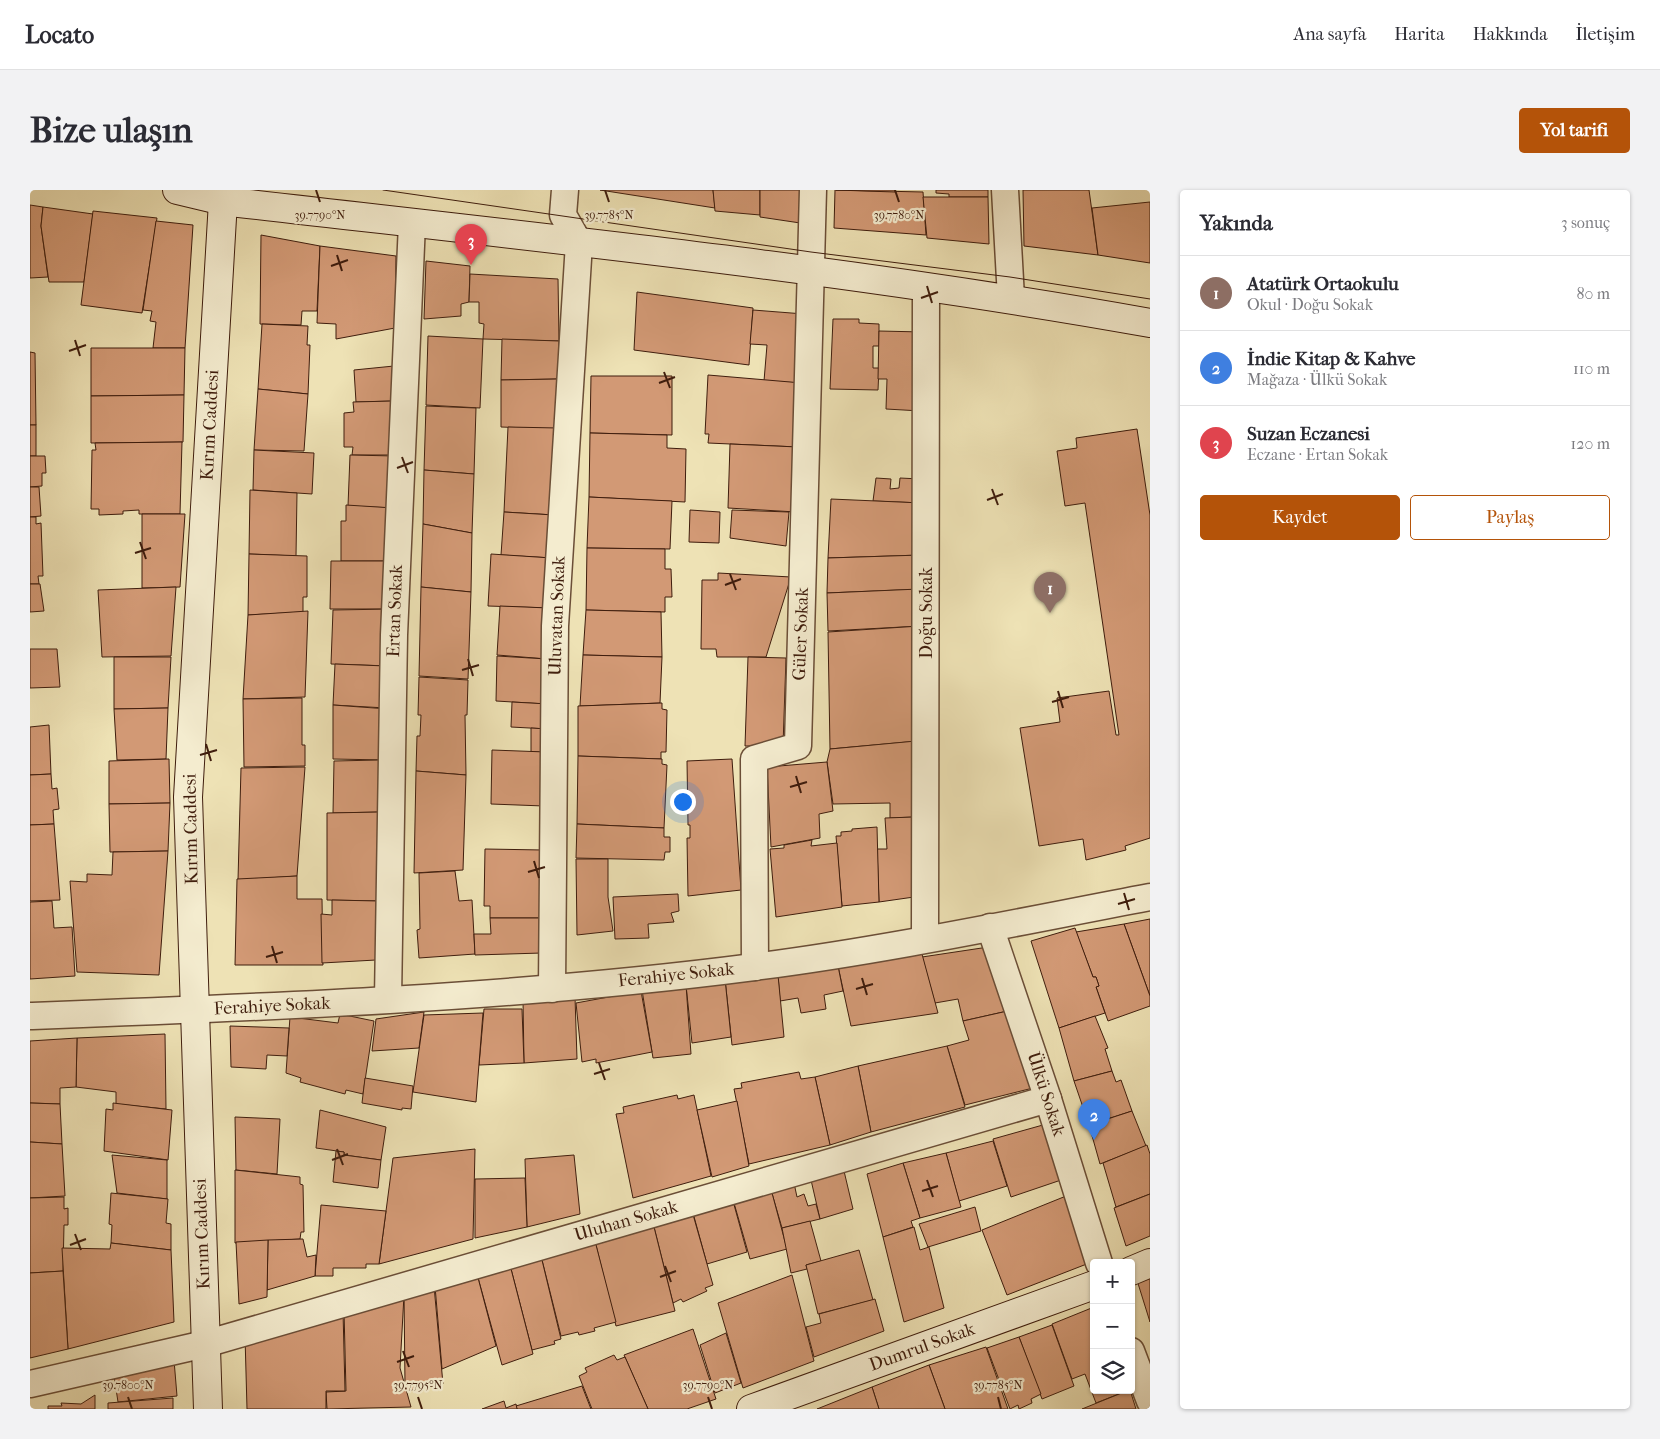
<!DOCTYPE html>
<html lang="tr">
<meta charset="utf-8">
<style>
body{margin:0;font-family:"IM FELL French Canon",serif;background:#f2f2f3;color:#2b2b33}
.controls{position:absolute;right:15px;bottom:15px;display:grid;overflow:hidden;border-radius:5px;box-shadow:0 1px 4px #0004}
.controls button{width:45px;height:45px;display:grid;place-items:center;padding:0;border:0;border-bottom:1px solid #e1e1e2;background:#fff;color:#2b2b33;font:25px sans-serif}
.you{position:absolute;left:652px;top:611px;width:18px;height:18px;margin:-12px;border:4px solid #fff;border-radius:50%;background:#1a73e8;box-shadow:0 0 0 8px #1a73e833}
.badge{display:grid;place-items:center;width:32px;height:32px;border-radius:50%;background:#b45309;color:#fff;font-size:16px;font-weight:700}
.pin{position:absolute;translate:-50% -41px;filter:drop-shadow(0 1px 2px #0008)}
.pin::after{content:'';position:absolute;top:26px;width:18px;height:15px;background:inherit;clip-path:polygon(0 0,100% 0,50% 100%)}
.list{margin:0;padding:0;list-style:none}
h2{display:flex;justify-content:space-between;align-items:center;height:65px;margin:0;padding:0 20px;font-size:21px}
h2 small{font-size:16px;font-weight:400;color:#7c7c81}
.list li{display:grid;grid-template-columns:32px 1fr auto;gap:15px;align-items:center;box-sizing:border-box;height:75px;padding:0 20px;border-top:1px solid #e1e1e2}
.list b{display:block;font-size:19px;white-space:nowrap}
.list p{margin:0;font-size:16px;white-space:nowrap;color:#7c7c81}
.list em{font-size:16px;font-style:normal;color:#7c7c81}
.actions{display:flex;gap:10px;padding:15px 20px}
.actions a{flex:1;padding:11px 0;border:1px solid #b45309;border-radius:5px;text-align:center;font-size:18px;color:#b45309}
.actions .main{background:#b45309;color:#fff}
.icon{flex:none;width:28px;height:28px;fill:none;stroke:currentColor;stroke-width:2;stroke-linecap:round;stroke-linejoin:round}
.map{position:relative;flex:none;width:1120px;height:1219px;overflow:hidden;border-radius:5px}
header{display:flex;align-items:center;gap:30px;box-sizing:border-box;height:70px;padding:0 25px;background:#fff;border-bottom:1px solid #e1e1e2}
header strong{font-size:24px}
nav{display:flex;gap:28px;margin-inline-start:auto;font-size:18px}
.intro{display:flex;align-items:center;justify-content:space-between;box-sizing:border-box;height:120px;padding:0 30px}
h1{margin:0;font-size:35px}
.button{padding:12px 22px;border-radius:5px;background:#b45309;color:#fff;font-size:18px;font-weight:700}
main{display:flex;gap:30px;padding:0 30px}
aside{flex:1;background:#fff;border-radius:5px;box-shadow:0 1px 4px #0004}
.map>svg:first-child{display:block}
</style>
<header>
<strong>Locato</strong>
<nav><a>Ana sayfa</a><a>Harita</a><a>Hakkında</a><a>İletişim</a></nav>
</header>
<div class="intro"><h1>Bize ulaşın</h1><a class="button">Yol tarifi</a></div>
<main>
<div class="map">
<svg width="1120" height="1219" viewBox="0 0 1120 1219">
<rect width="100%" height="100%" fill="#eee2b5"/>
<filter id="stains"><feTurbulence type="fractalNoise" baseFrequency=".004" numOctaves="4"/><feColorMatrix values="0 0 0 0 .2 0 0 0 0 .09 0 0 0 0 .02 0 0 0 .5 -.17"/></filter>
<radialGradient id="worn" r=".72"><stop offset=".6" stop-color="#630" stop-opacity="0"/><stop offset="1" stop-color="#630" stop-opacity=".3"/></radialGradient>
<g fill="#d29975" stroke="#3f1d0d">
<polygon points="570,0 683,0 685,18"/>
<polygon points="683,0 730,0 730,25 685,21"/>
<polygon points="730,0 777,0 777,34 730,27"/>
<polygon points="805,0 893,2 896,45 804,38"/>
<polygon points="806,0 865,0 865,2"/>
<polygon points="906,0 958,0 958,7 919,7 919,4 906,3"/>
<polygon points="993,0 1059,0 1068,65 994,56"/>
<polygon points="893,7 958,7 959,54 897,48"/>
<polygon points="1120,12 1120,73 1068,65 1062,18"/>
<polygon points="0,15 13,17 11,36 18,87 0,88"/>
<polygon points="13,17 63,24 54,92 19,92 11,36"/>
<polygon points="63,21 127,28 112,123 51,115"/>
<polygon points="126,31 163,35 155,158 123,158 126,132 120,131 122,121 113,120"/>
<polygon points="231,45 290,56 287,121 272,121 271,135 230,134"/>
<polygon points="290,56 366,66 365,138 306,149 306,134 287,133"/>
<polygon points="396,71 440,76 439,112 431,114 431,126 394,129"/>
<polygon points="440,84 528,89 529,151 453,149 454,134 449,133 449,112 439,112"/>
<polygon points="607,102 723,118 719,175 604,160"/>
<polygon points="723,120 774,124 771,193 734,191 737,155 720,154"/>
<polygon points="803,129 829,129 829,133 849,134 849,156 843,156 843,178 849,178 848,200 800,199"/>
<polygon points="232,134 278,136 277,155 280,155 278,204 228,199"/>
<polygon points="849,141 893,142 891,221 856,219 857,189 848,189"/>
<polygon points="398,146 453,149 450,218 396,215"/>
<polygon points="472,149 529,151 528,189 471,190"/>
<polygon points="61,158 155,158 154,205 61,206"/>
<polygon points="0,162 5,163 6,235 0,235"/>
<polygon points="364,176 363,211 326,212 324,180"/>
<polygon points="678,185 772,193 768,257 678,253 679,244 675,244"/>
<polygon points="561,186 642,186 642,245 560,243"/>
<polygon points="528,189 527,239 471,237 471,190"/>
<polygon points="228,199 278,204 274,261 224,260"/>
<polygon points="154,205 153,252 61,253 61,206"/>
<polygon points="363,211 362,265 322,265 323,257 314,257 314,223 324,222 323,212"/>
<polygon points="396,216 446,218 444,284 394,280"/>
<rect x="0" y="235" width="6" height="31"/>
<polygon points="478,237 528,238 524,325 474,322"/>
<polygon points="1107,239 1120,325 1120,648 1095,656 1096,660 1056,670 1053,649 1009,656 990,538 1030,532 1027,508 1079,501 1086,545 1089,545 1055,313 1035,316 1027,261 1047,258 1046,248"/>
<polygon points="560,243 637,245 637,258 656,259 655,312 559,307"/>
<polygon points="152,252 150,324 109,324 109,320 93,321 93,324 69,325 69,319 61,319 62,260 66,260 65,253"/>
<polygon points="700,254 768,257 766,322 698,318"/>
<polygon points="224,260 284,263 282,304 223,300"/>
<polygon points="320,265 365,266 364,318 318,316"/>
<polygon points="0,266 15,266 16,283 12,283 12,296 0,297"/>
<polygon points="394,280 444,284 442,343 393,334"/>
<polygon points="846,288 861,289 860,299 869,298 870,288 890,289 892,313 843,311"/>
<polygon points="0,297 9,297 11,326 0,327"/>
<polygon points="220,300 267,303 266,366 219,364"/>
<polygon points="559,307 642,311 640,359 557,358"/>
<polygon points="801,309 892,313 891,365 798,368"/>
<polygon points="316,315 364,318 362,371 311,371 311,331 316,331"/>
<polygon points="660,320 690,322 689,353 659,352"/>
<polygon points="702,320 759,322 756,356 700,348"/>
<polygon points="474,322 524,325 522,368 471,365"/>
<polygon points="112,324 155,324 150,397 112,398"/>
<polygon points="0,327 6,327 6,334 11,333 13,386 8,386 9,394 0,394"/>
<polygon points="393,334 442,343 441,402 391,397"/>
<polygon points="557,358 635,359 635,379 641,379 642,407 635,407 635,422 556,420"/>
<polygon points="219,364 277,366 277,407 273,407 273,422 218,425"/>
<polygon points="461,364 522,368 519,418 458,416"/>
<polygon points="891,365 892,399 797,403 798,368"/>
<polygon points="301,371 362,371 361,419 300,419"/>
<polygon points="688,383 761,387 736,467 687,467 686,459 671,459 672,390 688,390"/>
<polygon points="0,394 10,394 14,421 0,422"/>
<polygon points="146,397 141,466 72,467 68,400"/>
<polygon points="391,397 441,402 438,489 389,486"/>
<polygon points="889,399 891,436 798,441 797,403"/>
<polygon points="470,416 519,418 517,469 467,465"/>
<polygon points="363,419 360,476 301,474 303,420"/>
<polygon points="556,420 631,422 632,467 553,465"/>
<polygon points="278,421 275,507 213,509 218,425"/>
<polygon points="890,436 888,551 800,559 798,442"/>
<polygon points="0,459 27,459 30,497 0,498"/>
<polygon points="553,465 632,467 630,513 550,516"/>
<polygon points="467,466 517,469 516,514 466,511"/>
<polygon points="84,467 141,467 138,518 84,519"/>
<polygon points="718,467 756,468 753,556 715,556"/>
<polygon points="305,474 356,476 356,518 303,515"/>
<polygon points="389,487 438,490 437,525 435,525 436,585 386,581 387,546 390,546 391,525 388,525"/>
<polygon points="272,508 272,555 275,555 275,576 214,577 213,509"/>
<polygon points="482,512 519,514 518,539 481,537"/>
<polygon points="632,513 632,519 637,520 636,562 631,562 631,569 548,566 548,516"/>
<polygon points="303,515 358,519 356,570 303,569"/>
<polygon points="138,518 136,569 87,570 84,519"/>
<polygon points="19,535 21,584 0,585 0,537"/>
<polygon points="501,538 518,539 517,562 501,562"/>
<polygon points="886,551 884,627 860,628 860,613 803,614 797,572 800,559"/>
<polygon points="462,560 516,562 514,616 461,614"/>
<polygon points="548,566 632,569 632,574 637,575 634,638 547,634"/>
<polygon points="139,569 140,613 79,614 79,571"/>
<polygon points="702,569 711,700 658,706 657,648 660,648 660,635 658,635 657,571"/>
<polygon points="350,570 350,622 303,623 304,571"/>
<polygon points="797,572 803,621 789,624 790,648 741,657 737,577"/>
<polygon points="275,577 267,686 208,690 211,578"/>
<polygon points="386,581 436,585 433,680 384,683"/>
<polygon points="21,584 22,599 27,598 29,619 23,620 24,634 0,635 0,585"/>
<polygon points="140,613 138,661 80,662 79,614"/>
<polygon points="350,622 350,711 297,710 297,623"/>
<polygon points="884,627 884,707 849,712 847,659 857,659 855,628"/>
<polygon points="24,634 30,710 0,711 0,635"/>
<polygon points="547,634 634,638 634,647 640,647 640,662 635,662 634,670 546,668"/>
<polygon points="847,637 849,712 812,716 806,646 811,646 811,642 822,641 822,639"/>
<polygon points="782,650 781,656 807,653 812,717 746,727 740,659 754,658 754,655"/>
<polygon points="455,659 513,660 513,728 460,728 460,716 454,716"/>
<polygon points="138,661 129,785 47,782 40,691 57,692 57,684 82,685 83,662"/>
<polygon points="546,669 578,669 578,707 583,741 547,745"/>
<polygon points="425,681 429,711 442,710 445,764 389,768 387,740 390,739 389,683"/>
<polygon points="267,686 267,709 292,709 293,775 205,775 207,689"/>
<polygon points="648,704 649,721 641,723 644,732 618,734 619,748 585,749 583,707"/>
<polygon points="302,710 348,711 346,770 292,773 291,724 302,725"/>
<polygon points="22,711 24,738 42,737 45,786 0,789 0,712"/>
<polygon points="460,728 513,728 512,763 445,765 444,744 461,744"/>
<polygon points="1120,729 1120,806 1094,734"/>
<polygon points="1094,734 1120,806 1120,816 1078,831 1066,797 1069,796 1066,787 1063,787 1046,742"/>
<polygon points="1045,738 1063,787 1066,787 1069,796 1066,797 1075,823 1029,838 1001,751"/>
<polygon points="965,756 982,820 933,831 928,809 905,813 892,767"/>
<polygon points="892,764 908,823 821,836 808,776"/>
<polygon points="808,776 813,801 794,805 796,819 771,823 768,808 750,811 748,785"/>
<polygon points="748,785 754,847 702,855 695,789"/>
<polygon points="695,789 701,847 662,853 656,795"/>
<polygon points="656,795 661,864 623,868 612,800"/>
<polygon points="611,801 622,862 566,873 566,869 552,872 546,813"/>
<polygon points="545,807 547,869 494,873 493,810"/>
<polygon points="454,819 492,819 494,873 449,875"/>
<polygon points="982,820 1007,897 935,915 917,856 939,850 933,831"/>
<polygon points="394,822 389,858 342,861 346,829"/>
<polygon points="453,823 446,912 383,902 394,825"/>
<polygon points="310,824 344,831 333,904 316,900 315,904 270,892 271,888 256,883 260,827 308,833"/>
<polygon points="1065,826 1078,858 1075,859 1082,881 1044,891 1029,838"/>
<polygon points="200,836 259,838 257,866 237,865 236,879 201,877"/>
<polygon points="135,844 136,919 86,914 86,902 46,897 47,848"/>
<polygon points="47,848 46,897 30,898 30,914 0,913 0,851"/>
<polygon points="917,856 935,917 841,942 828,876"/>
<polygon points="828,876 841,942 800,955 785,887"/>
<polygon points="1082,881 1086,892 1091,890 1102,921 1059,935 1044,891"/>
<polygon points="769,882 771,889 785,887 800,955 719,974 704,899 712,898 711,893"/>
<polygon points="335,888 383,896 381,919 372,918 372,920 332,913"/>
<polygon points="647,905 648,909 664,905 681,986 603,1008 586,924 594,923 593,917"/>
<polygon points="707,911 719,976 682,987 667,920"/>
<polygon points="0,913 30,914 32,954 0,952"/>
<polygon points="83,913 142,920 138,970 74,961 76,919 83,920"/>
<polygon points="290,920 356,937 351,970 314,965 314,962 286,958"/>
<polygon points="1102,921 1116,956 1070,974 1059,935"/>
<polygon points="205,927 250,929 247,984 206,980"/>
<polygon points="1020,933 1037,988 981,1007 963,949"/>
<polygon points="963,951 977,996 929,1011 916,963"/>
<polygon points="0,952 32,954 35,1006 0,1008"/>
<polygon points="1117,955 1120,964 1120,1004 1086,1017 1073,973"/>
<polygon points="445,959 443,1049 349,1074 363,968"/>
<polygon points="306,961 314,962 314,965 351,970 348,998 303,992"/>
<polygon points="916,963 931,1017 890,1028 873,973"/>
<polygon points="82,965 137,970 137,1009 87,1003"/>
<polygon points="544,965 550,1024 497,1037 495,969"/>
<polygon points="873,973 890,1028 881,1031 883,1037 853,1047 837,984"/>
<polygon points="205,980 270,987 270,994 273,995 274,1042 271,1042 270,1049 205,1053"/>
<polygon points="814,981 823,1019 790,1029 781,990"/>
<polygon points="495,988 497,1037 445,1048 445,989"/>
<polygon points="764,993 767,1007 774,1004 778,1016 786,1014 790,1029 752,1038 741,1000"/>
<polygon points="81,1003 138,1009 136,1033 141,1034 141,1060 81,1053 82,1035 79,1034"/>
<polygon points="742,1003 757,1059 720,1069 704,1013"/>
<polygon points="1041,1004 1067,1070 977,1105 952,1040"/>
<polygon points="1120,1004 1120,1046 1096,1056 1084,1018"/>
<polygon points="34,1007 34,1019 38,1018 38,1035 34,1035 33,1081 0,1083 0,1008"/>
<polygon points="703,1011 717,1062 677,1074 663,1023"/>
<polygon points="291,1015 356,1021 349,1074 336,1074 336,1078 303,1078 303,1086 285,1086"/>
<polygon points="945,1017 951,1041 898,1057 889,1034"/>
<polygon points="662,1021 683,1095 675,1098 677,1101 653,1112 651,1109 643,1113 623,1033"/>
<polygon points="780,1031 791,1071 776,1075 777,1079 761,1083 752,1038"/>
<polygon points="623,1033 645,1121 586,1136 565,1051"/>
<polygon points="884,1037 890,1060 899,1057 914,1118 874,1132 853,1047"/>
<polygon points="273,1049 277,1067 286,1065 285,1086 237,1100 238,1050"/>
<polygon points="238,1050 237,1107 209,1114 206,1052"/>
<polygon points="565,1051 586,1132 564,1138 565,1141 549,1145 548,1142 531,1146 511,1066"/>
<polygon points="81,1053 141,1060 144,1132 38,1159 32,1058 80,1059"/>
<polygon points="829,1060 843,1110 788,1124 776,1075"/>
<polygon points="511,1066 531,1149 524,1151 525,1154 502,1160 480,1075"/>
<polygon points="480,1075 503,1164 472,1175 447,1084"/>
<polygon points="33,1081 38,1159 0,1168 0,1083"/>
<polygon points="1120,1081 1120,1132 1106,1087"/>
<polygon points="447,1084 466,1156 412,1179 405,1096"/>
<polygon points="762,1085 784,1171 713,1198 688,1113"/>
<polygon points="404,1096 413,1194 377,1201 375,1194 374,1103"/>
<polygon points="374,1105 370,1178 381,1217 297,1219 296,1202 316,1201 314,1121"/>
<polygon points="845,1109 854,1141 784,1167 776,1137 791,1133 789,1124"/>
<polygon points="1064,1117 1064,1200 1099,1200 1066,1213 1055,1184 1042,1189 1022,1134"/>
<polygon points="313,1121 315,1201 296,1201 296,1219 217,1219 215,1146"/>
<polygon points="1022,1135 1044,1196 1012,1209 989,1147"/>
<polygon points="663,1139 686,1209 657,1219 618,1219 594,1165"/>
<polygon points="696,1143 711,1193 685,1203 670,1155"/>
<polygon points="989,1147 1011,1204 1001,1209 1002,1213 989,1219 988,1215 980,1219 957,1158"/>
<polygon points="956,1157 978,1219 915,1219 899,1175"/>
<polygon points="584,1165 587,1170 595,1167 618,1219 562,1219 549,1186 557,1182 555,1178"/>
<polygon points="144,1170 147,1206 88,1212 83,1179"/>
<polygon points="899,1175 915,1219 849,1219 842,1197"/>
<polygon points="552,1196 561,1219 487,1219 486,1216"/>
<polygon points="842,1197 849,1219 787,1219"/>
<polygon points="1100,1200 1106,1219 1052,1219 1099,1200"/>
<polygon points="65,1205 65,1219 18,1219 18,1216 32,1216 31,1213 51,1214"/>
<polygon points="143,1208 143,1219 78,1219 78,1213"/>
<polygon points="474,1211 476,1218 486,1214 487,1219 452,1219"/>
</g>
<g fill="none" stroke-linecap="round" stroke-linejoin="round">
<defs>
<g id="street">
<polyline points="975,0 981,108"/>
<polyline points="960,737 1018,909 1069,1073"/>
<polyline points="895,749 896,97"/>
<polyline points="725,777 724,569 768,556 783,0"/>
<polyline points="522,799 525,436 549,53 533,25 535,0"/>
<polyline points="358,809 364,445 382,33"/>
<path d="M0,826C241,817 484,808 724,777C857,760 988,732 1120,707"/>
<polyline points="1101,1161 1120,1211"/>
<polyline points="0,1194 175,1154 1018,909"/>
</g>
<g id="secondary">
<path d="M147,0L193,11C503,47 813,78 1120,133"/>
<polyline points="1101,1081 1120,1073"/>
<polyline points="178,1219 158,607 193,11 190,0"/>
<polyline points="721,1219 1064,1095"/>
</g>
</defs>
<use href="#street" stroke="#6b4e37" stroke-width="29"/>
<use href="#secondary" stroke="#3f1d0d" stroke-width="30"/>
<use href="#street" stroke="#f4eccf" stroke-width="26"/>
<use href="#secondary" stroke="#f4eccf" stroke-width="28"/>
<polyline stroke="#3f1d0d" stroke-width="1" points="353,0 781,62 980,87 1120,109"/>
</g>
<path fill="none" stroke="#3f1d0d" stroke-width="2" d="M286,0L290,12M575,0L579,12M865,0L869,12M307,65L312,81M301,76L318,70M897,96L902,113M891,108L908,102M45,150L50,166M39,161L56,155M634,182L640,198M629,193L645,187M372,267L378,283M367,278L383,272M962,299L968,315M957,310L973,304M110,352L116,369M105,363L121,358M700,384L706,400M695,395L711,389M438,469L443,486M432,480L449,475M1028,501L1033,518M1022,512L1039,507M176,554L181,571M170,565L187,560M766,586L771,603M760,597L777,592M504,671L509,688M498,682L515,677M1094,703L1099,720M1088,714L1105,709M242,756L247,773M236,767L253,762M832,788L837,805M826,799L843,794M569,873L575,890M564,884L580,879M307,959L313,975M302,970L318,964M897,990L903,1007M892,1001L908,996M45,1044L51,1060M40,1055L56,1049M635,1076L641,1092M630,1087L646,1081M373,1161L379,1177M367,1172L384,1166M98,1207L102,1219M388,1207L392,1219M678,1207L682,1219M968,1207L971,1219"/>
<g text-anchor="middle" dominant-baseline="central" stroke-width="4.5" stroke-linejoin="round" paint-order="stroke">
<g font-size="18" fill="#3f1d0d" stroke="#f4eccf">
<text transform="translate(180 235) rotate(-87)">Kırım Caddesi</text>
<text transform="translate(365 421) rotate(-88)">Ertan Sokak</text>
<text transform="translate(896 423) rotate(-90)">Doğu Sokak</text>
<text transform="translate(527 426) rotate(-88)">Uluvatan Sokak</text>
<text transform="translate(771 444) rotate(-88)">Güler Sokak</text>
<text transform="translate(161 639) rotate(-91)">Kırım Caddesi</text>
<text transform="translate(646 785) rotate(-6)">Ferahiye Sokak</text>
<text transform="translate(242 816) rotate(-3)">Ferahiye Sokak</text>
<text transform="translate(1016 904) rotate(72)">Ülkü Sokak</text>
<text transform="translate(596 1031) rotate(-16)">Uluhan Sokak</text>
<text transform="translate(172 1044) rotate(-92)">Kırım Caddesi</text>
<text transform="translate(892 1157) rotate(-20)">Dumrul Sokak</text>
</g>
</g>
<g font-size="12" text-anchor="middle" fill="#3f1d0d" stroke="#f4eccf" stroke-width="4.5" stroke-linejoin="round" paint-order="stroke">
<text x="290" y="29">39.7790°N</text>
<text x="579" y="29">39.7785°N</text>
<text x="869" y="29">39.7780°N</text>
<text x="98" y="1199">39.7800°N</text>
<text x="388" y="1199">39.7795°N</text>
<text x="678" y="1199">39.7790°N</text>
<text x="968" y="1199">39.7785°N</text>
</g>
<rect width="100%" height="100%" filter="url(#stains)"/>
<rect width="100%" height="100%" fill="url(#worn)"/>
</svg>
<div class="controls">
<button>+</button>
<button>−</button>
<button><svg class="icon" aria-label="layers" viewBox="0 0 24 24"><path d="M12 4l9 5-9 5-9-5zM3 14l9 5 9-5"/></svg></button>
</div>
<div class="you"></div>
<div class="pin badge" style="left:1020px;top:423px;background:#8d6e63">1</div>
<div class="pin badge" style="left:1064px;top:950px;background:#3f7fe0">2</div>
<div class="pin badge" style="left:441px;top:75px;background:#e0444e">3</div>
</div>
<aside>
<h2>Yakında<small>3 sonuç</small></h2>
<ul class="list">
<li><span class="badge" style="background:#8d6e63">1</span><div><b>Atatürk Ortaokulu</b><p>Okul · Doğu Sokak</p></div><em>80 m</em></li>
<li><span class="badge" style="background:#3f7fe0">2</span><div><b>İndie Kitap &amp; Kahve</b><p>Mağaza · Ülkü Sokak</p></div><em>110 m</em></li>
<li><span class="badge" style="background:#e0444e">3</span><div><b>Suzan Eczanesi</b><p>Eczane · Ertan Sokak</p></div><em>120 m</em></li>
</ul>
<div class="actions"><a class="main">Kaydet</a><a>Paylaş</a></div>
</aside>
</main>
